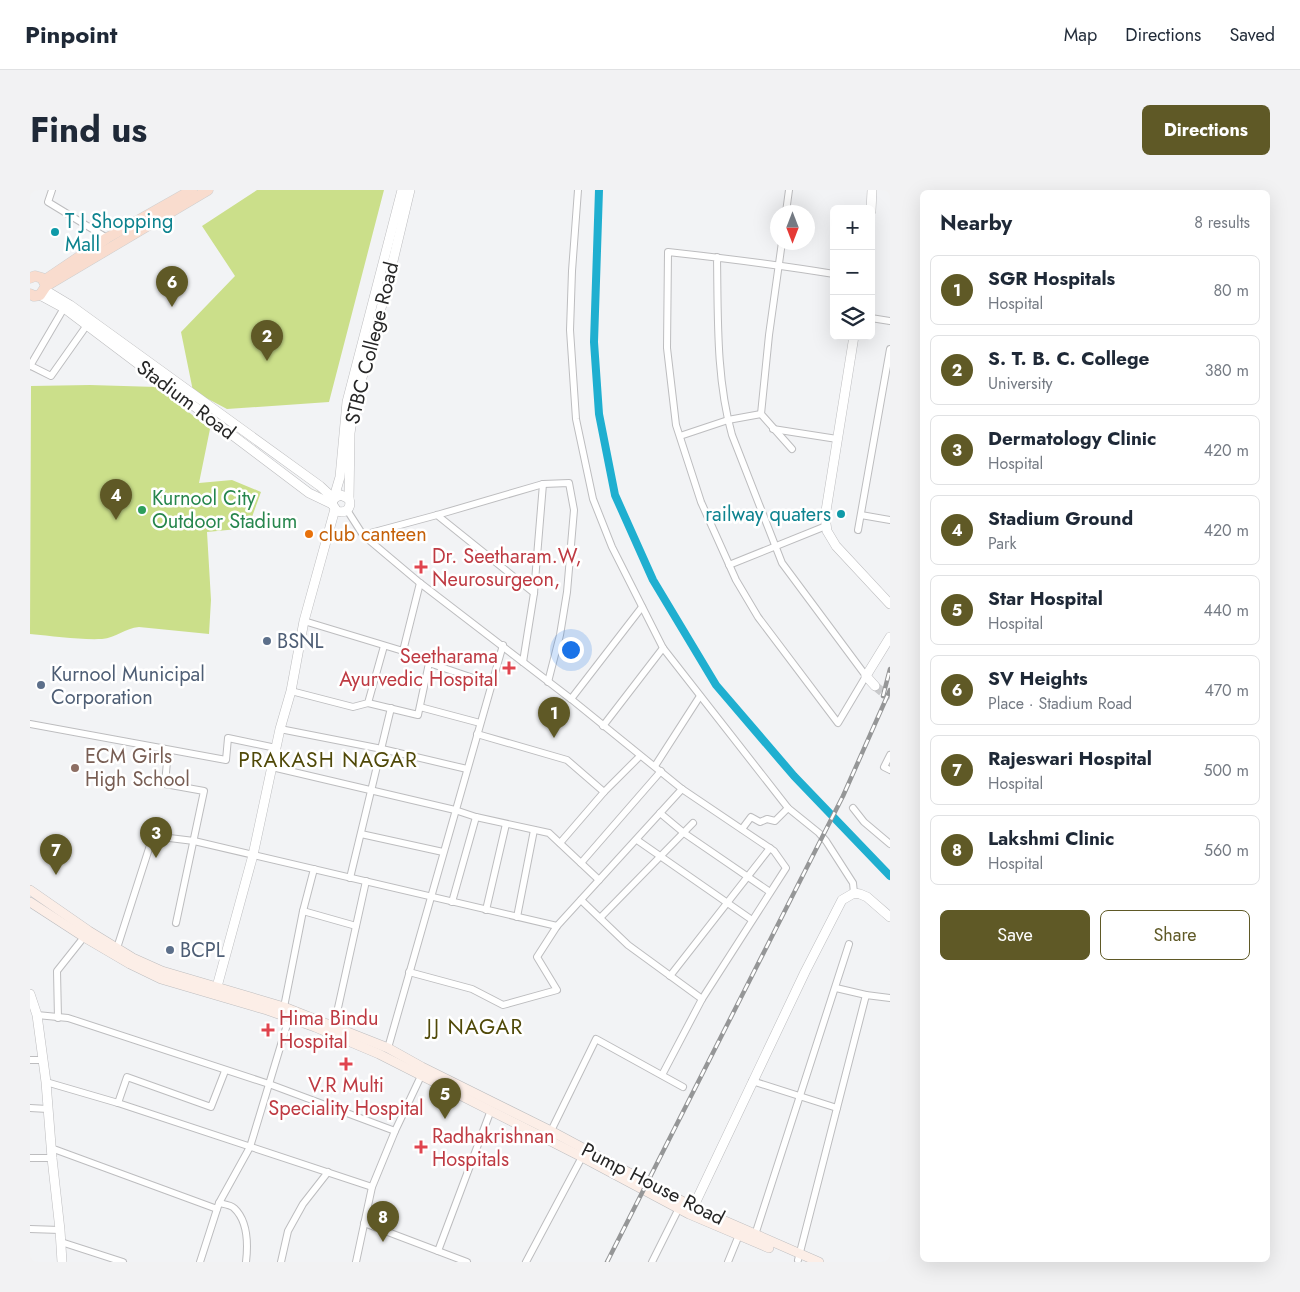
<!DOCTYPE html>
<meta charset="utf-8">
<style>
body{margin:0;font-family:Jost,sans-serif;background:#f2f2f3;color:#1f2937}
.controls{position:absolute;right:15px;top:15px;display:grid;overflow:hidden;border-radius:8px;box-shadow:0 5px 20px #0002}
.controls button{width:45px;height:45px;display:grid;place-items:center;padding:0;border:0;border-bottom:1px solid #e0e1e3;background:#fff;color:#1f2937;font:25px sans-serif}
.compass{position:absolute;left:740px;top:15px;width:45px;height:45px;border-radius:50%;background:#fff;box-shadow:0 5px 20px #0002;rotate:180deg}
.you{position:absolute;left:540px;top:459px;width:18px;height:18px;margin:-12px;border:4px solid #fff;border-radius:50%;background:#1a73e8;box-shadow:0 0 0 8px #1a73e833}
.badge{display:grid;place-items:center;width:32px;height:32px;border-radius:50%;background:#5f5926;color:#fff;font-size:16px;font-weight:700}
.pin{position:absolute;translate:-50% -41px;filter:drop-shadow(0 1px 2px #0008)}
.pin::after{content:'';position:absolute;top:26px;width:18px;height:15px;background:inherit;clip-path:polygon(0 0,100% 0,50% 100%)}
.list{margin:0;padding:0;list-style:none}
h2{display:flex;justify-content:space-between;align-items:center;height:65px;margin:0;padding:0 20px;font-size:21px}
h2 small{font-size:16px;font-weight:400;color:#747a83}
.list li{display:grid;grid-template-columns:32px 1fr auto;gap:15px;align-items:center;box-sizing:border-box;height:70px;margin:0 10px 10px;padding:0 10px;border:1px solid #e0e1e3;border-radius:8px}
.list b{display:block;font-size:19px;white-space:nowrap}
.list p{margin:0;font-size:16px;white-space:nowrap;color:#747a83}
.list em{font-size:16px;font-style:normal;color:#747a83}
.actions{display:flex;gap:10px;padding:15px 20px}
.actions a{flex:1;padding:11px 0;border:1px solid #5f5926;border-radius:8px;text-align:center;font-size:18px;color:#5f5926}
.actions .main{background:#5f5926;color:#fff}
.icon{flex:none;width:28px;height:28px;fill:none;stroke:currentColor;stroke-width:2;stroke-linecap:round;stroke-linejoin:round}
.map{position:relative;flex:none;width:860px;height:1072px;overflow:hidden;border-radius:8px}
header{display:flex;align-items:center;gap:30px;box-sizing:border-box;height:70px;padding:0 25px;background:#fff;border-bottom:1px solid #e0e1e3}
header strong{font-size:24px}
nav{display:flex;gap:28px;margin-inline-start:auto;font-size:18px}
.intro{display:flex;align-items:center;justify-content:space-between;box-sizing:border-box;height:120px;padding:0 30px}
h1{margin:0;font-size:35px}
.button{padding:12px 22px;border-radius:8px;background:#5f5926;color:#fff;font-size:18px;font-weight:700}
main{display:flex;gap:30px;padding:0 30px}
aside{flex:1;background:#fff;border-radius:8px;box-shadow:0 5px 20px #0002}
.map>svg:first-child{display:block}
</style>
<header>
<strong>Pinpoint</strong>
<nav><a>Map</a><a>Directions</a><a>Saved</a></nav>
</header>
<div class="intro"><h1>Find us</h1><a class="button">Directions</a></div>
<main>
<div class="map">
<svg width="860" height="1072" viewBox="0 0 860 1072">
<rect width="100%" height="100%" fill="#f2f3f5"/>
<g fill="#cbdf8a">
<polygon points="227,0 354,0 299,212 197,219 163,201 151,142 205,86 172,36"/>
<path d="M60,195L127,197L180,239L169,293L202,290L231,302L218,338L177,342L181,410L179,444L109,437C95,438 86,448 72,449C49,450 23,446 0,444L1,196Z"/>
</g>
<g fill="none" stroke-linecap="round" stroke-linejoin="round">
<polyline stroke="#1fafd0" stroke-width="8" points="569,0 564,152 569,224 585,305 623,390 686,495 764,586 860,686"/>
<polyline stroke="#c9cacc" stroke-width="9" stroke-dasharray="9 4.5" stroke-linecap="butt" points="845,496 860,508"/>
<defs>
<g id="minor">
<polyline points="22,0 18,12 77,48"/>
<polyline points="548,0 542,81 540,140 546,229 563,309 582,357 633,458 758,618 789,643 796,651 823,693 824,703"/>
<polyline points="756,22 759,0"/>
<polyline points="752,52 739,145 731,224 762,259"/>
<path d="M687,67C688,127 686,188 702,245L752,373L836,486L808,533L728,427L706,390L671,312L646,235L637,158L638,62C693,68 749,75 804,84"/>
<polyline points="841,128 860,131"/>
<polyline points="0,176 34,118"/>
<polyline points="1,176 21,186 57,135"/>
<polyline points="743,239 807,249"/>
<polyline points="650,246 698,230 731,224"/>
<polyline points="317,320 333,345 390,393 541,509 652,599 744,661 756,678 672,809"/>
<polyline points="407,325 504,403"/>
<polyline points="831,325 860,330"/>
<polyline points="828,340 860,159"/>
<polyline points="333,345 407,325 513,294 539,293 544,320 537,402 530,445 518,492"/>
<polyline points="699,375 796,336"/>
<polyline points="274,431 373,461 390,393"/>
<polyline points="493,472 504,403 513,294"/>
<polyline points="261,501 323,517 338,513 354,456"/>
<polyline points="541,509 612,417"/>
<polyline points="338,513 388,525 399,473 461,494"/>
<polyline points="390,517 450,533"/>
<polyline points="0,534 196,570 198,548 246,558"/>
<polyline points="573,536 633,458"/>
<polyline points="250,539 352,559 437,579"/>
<polyline points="447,544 537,570 574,602 530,653"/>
<polyline points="138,560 135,594 174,601 146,733"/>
<polyline points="860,565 854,577 860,580"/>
<polyline points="625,576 670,506"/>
<polyline points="242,577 425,620 446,627 519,643 569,690"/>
<polyline points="574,602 610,566"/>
<polyline points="823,618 834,632 860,654"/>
<polyline points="630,623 654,643 740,702"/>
<polyline points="712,639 721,627 730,632 737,629 745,631 758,618"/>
<polyline points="331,644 413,662"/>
<polyline points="607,650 722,730"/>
<polyline points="551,673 631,581"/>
<polyline points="320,688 361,518"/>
<polyline points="551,710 598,755 672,809 632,885"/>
<polyline points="422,712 446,627"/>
<polyline points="456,720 476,634"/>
<polyline points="273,721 326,736"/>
<polyline points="487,727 504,640"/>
<polyline points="570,728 663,633"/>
<polyline points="87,758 123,646 164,651 527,736"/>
<polyline points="379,782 442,799 473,815 527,800 507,767 527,736 652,599"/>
<polyline points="640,786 740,658"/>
<polyline points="806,798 836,805"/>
<polyline points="254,817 273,721 284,679"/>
<polyline points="7,825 38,828 239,894 365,941"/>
<polyline points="28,828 27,781 54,747"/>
<polyline points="304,836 336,691"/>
<polyline points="358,858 473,455"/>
<polyline points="0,870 13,870"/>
<polyline points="722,891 807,918"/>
<polyline points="16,892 88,913 342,997"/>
<polyline points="88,913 97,887 181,917 195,881"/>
<polyline points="0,918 18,919"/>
<polyline points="520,943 566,849 653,897"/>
<polyline points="21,958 187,1019"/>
<polyline points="0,968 22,968"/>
<path d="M189,1013C193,1014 201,1015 204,1018C218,1031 218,1055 216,1072"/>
<polyline points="334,1033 437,1072"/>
<polyline points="0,1039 30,1040"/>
<polyline points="724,1048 819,754"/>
<polyline points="31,1052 93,1072"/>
<polyline points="408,1061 461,920"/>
<polyline points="768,1070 836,805 860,808"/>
<polyline points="170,1072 189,1013 220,957 259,828"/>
<polyline points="251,1072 258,1041 273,1014 298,982"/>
<polyline points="326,1072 342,997 365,941 391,886"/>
<polyline points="496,1072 552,967"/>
<polyline points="622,1072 649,1018"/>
<polyline points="698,1072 709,1045"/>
</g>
<g id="tertiary">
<polyline points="841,21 842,0"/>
<polyline points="15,100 40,115 290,296 304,309"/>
<polyline points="10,105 34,118 279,303 302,314"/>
<polyline points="824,146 795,327 797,341 806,356 860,414"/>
<path d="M306,307L311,305L319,309C322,318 316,324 307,321L302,314L310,287L317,212L372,0"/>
<polyline points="319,309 320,243 324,217 356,100 380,0"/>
<polyline points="845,496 836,486 860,447"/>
<polyline points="0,804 7,825 16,892 22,968 30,1040 32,1072"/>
<polyline points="185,804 223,665 250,539 261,501 274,431 305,319"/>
<polyline points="660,1024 775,782 812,710 824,703 830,704 837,707 860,727"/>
</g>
<g id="secondary">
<polyline points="0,700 59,741 103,768 132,781 254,817 358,858 392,877 521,941 663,1017 789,1072"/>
<polyline points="0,712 54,747 100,774 131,789 237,820 285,837 349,864 552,967 659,1024 739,1058"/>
</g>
<g id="primary">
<polyline points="0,88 5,86 12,88 16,96 10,105 4,106 0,104"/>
<polyline points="15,90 77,48 162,0"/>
<polyline points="16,96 178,0"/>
</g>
</defs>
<use href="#minor" stroke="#bdbdbf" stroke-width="8"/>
<use href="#tertiary" stroke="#bdbdbf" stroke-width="10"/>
<use href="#secondary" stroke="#bdbdbf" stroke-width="10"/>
<use href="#primary" stroke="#cfcfcf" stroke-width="11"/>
<use href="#minor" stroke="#fff" stroke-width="6"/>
<use href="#tertiary" stroke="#fff" stroke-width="9"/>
<use href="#secondary" stroke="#fceee7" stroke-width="9"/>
<use href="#primary" stroke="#f9dcce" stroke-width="10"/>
<defs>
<g id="rail">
<polyline points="853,506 860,479"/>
<polyline points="577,1072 813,606 860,500"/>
</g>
</defs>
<use href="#rail" stroke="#959697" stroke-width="4.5"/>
<use href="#rail" stroke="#fff" stroke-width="2.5" stroke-dasharray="8" stroke-linecap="butt"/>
</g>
<g fill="#0f9aa8" stroke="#fff" stroke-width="2">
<circle cx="25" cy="42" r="5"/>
<circle cx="811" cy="324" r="5"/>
</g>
<circle fill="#2e9e5b" stroke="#fff" stroke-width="2" cx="112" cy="320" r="5"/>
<circle fill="#e8710a" stroke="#fff" stroke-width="2" cx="279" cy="344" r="5"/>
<g fill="#e0444e" stroke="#fff" stroke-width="2">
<path d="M388.5 369.5h5v5h5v5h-5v5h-5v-5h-5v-5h5z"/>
<path d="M476.5 470.5h5v5h5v5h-5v5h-5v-5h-5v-5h5z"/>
<path d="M235.5 832.5h5v5h5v5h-5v5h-5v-5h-5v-5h5z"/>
<path d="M313.5 866.5h5v5h5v5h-5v5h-5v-5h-5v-5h5z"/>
<path d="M388.5 949.5h5v5h5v5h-5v5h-5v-5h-5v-5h5z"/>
</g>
<g fill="#5c6f8a" stroke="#fff" stroke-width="2">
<circle cx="237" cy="451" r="5"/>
<circle cx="11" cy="495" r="5"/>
<circle cx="140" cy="760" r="5"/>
</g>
<circle fill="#8d6e63" stroke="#fff" stroke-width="2" cx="45" cy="578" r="5"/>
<g text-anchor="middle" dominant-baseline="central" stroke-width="5" stroke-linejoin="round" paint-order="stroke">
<g font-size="20" fill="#0d838f" stroke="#fff" text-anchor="start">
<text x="35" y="31">T J Shopping<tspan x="35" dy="23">Mall</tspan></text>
<text x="801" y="324" text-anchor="end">railway quaters</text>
</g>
<g font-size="20" fill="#262626" stroke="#fff">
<text transform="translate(342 153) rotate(-76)">STBC College Road</text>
<text transform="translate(156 210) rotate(37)">Stadium Road</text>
<text transform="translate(623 994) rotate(27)">Pump House Road</text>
</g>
<g font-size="20" fill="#27864d" stroke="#fff" text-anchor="start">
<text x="122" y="308">Kurnool City<tspan x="122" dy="23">Outdoor Stadium</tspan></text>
</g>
<g font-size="20" fill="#c56008" stroke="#fff" text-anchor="start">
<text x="289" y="344">club canteen</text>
</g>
<g font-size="20" fill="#be3a42" stroke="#fff" text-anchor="start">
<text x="402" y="366">Dr. Seetharam.W,<tspan x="402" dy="23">Neurosurgeon,</tspan></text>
<text x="468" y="466" text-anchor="end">Seetharama<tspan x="468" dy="23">Ayurvedic Hospital</tspan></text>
<text x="249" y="828">Hima Bindu<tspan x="249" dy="23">Hospital</tspan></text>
<text x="316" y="895" text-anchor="middle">V.R Multi<tspan x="316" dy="23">Speciality Hospital</tspan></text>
<text x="402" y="946">Radhakrishnan<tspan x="402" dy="23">Hospitals</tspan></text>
</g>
<g font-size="20" fill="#4e5e75" stroke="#fff" text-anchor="start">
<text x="247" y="451">BSNL</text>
<text x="21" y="484">Kurnool Municipal<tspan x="21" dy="23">Corporation</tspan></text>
<text x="150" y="760">BCPL</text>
</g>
<g font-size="20" fill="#785e54" stroke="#fff" text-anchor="start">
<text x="55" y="566">ECM Girls<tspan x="55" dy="23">High School</tspan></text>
</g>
<g font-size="21" letter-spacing="1" fill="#504908" stroke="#fff">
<text x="298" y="570">PRAKASH NAGAR</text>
<text x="445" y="837">JJ NAGAR</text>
</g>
</g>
</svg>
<div class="controls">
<button>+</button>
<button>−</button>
<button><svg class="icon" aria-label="layers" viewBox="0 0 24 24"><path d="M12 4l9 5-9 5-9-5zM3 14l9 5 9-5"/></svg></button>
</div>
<svg class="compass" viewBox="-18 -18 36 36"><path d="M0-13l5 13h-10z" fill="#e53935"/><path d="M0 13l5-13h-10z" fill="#747a83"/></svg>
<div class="you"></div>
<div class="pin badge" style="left:524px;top:548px">1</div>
<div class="pin badge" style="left:237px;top:171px">2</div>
<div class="pin badge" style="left:126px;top:668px">3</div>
<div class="pin badge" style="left:86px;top:330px">4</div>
<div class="pin badge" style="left:415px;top:929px">5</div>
<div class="pin badge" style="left:142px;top:117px">6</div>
<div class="pin badge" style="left:26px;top:685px">7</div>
<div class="pin badge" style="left:353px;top:1052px">8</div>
</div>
<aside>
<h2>Nearby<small>8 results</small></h2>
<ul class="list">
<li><span class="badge">1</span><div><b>SGR Hospitals</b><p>Hospital</p></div><em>80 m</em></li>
<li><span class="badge">2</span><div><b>S. T. B. C. College</b><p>University</p></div><em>380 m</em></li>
<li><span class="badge">3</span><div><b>Dermatology Clinic</b><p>Hospital</p></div><em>420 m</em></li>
<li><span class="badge">4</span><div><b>Stadium Ground</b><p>Park</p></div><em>420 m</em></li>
<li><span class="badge">5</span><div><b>Star Hospital</b><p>Hospital</p></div><em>440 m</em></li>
<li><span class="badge">6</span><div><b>SV Heights</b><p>Place · Stadium Road</p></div><em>470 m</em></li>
<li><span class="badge">7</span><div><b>Rajeswari Hospital</b><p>Hospital</p></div><em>500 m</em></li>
<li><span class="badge">8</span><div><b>Lakshmi Clinic</b><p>Hospital</p></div><em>560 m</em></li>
</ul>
<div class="actions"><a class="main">Save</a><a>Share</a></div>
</aside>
</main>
